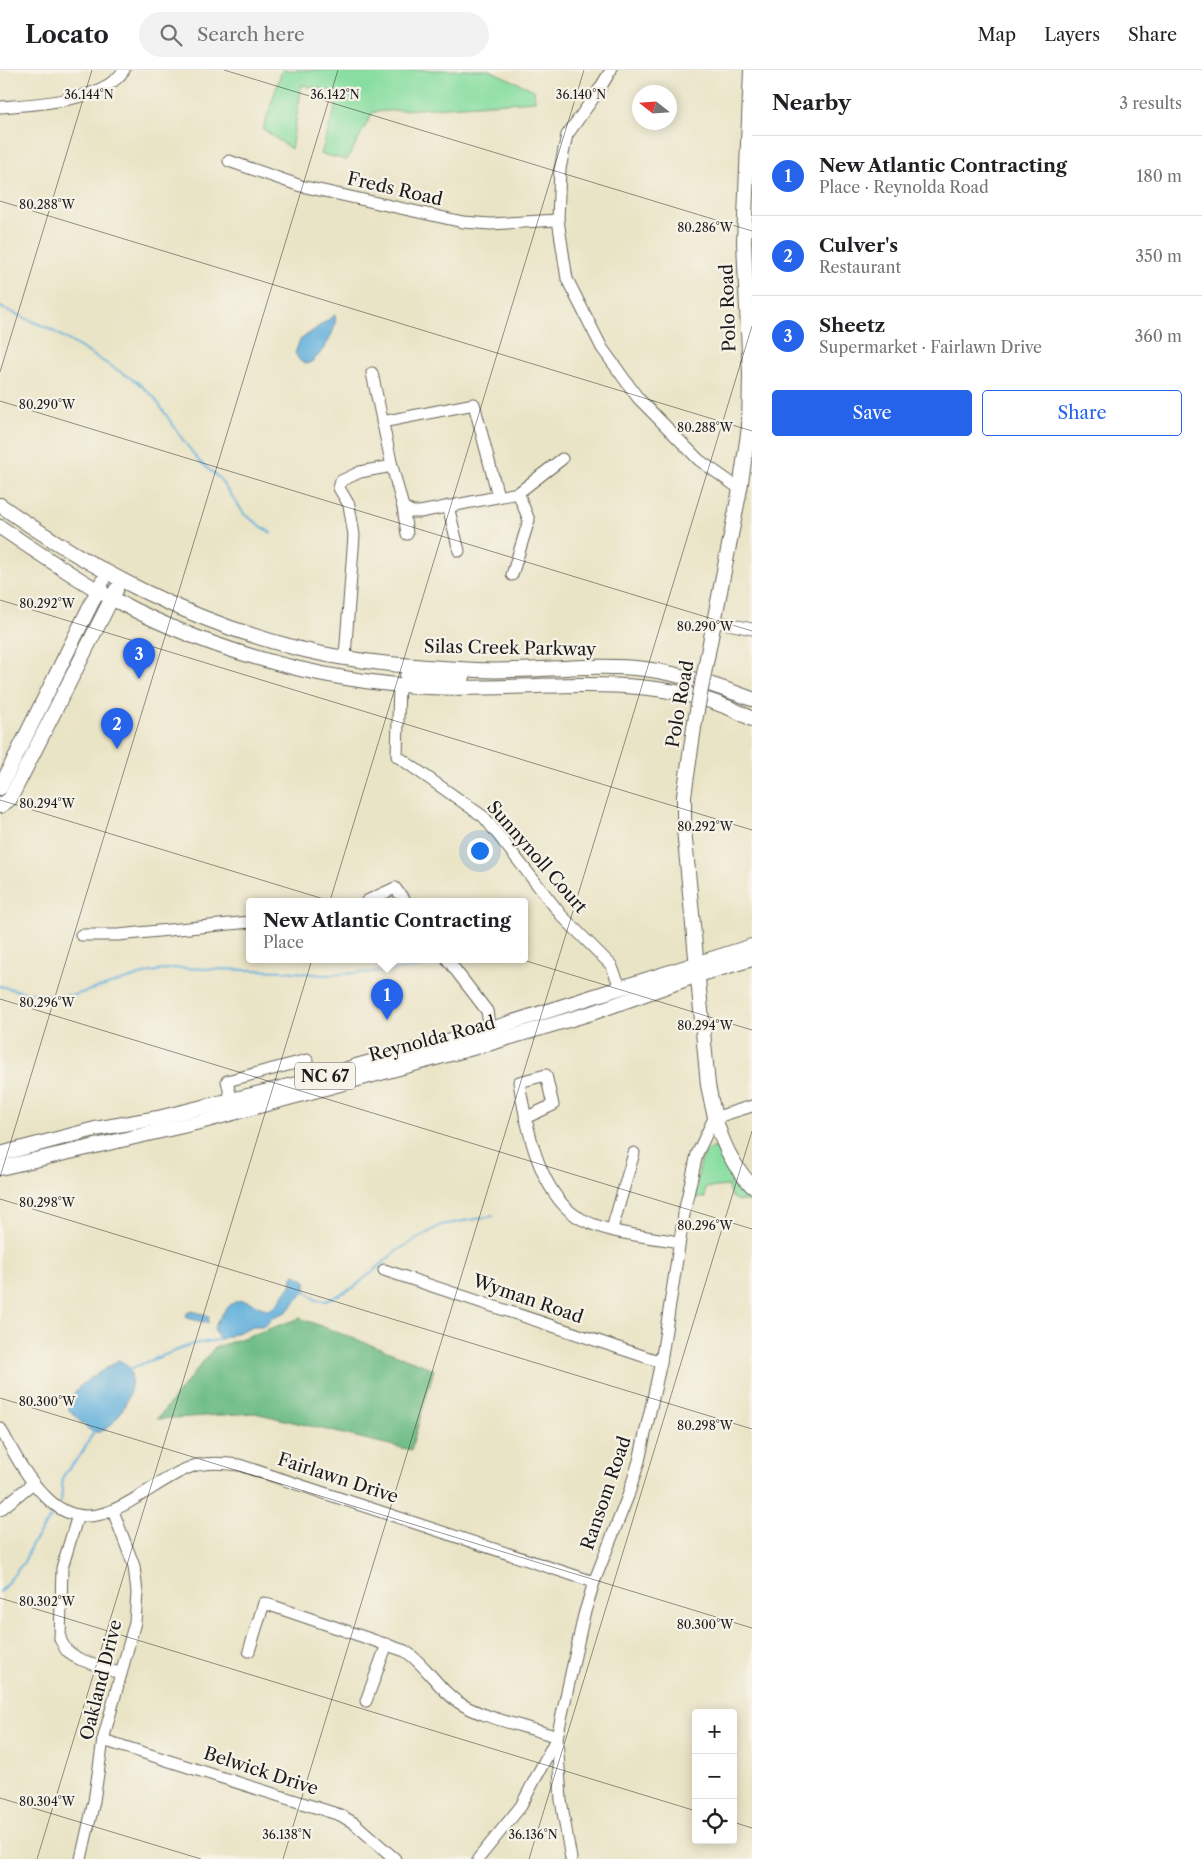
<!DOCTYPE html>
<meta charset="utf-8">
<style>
body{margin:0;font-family:"Libre Caslon Text",serif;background:#f2f2f2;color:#202124}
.controls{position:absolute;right:15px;bottom:15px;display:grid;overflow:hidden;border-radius:5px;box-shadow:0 2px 12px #0003}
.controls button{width:45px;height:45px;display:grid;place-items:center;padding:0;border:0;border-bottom:1px solid #e0e0e0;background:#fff;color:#202124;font:25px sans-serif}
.compass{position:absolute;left:632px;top:15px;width:45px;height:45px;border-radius:50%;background:#fff;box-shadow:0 2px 12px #0003;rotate:287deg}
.you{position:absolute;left:479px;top:780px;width:18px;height:18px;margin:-12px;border:4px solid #fff;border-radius:50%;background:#1a73e8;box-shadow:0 0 0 8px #1a73e833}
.badge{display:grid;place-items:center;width:32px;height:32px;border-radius:50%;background:#2563eb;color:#fff;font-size:16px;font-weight:700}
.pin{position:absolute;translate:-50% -41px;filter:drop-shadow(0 1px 2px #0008)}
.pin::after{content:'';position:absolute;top:26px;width:18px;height:15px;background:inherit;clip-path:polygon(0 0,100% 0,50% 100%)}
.popup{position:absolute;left:246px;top:828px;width:282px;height:65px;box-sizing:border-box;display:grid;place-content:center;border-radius:5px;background:#fff;filter:drop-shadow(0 1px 4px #0005);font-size:16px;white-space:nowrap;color:#757577}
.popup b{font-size:19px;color:#202124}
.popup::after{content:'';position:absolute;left:50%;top:100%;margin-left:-10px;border:10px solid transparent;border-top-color:#fff}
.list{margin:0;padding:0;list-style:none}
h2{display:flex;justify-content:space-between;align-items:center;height:65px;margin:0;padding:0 20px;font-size:21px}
h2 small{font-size:16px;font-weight:400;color:#757577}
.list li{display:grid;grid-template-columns:32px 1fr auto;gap:15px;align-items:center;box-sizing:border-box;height:80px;padding:0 20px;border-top:1px solid #e0e0e0}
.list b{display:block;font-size:19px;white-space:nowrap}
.list p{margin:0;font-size:16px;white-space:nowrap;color:#757577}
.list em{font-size:16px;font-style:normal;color:#757577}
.actions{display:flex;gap:10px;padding:15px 20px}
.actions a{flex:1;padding:11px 0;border:1px solid #2563eb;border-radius:5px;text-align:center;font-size:18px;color:#2563eb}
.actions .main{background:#2563eb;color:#fff}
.icon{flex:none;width:28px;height:28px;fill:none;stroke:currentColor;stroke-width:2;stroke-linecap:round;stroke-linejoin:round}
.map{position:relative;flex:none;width:752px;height:1789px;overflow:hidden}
header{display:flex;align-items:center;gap:30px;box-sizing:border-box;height:70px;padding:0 25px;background:#fff;border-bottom:1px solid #e0e0e0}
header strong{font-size:24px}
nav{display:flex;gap:28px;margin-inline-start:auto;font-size:18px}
.search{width:350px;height:45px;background:#f2f2f2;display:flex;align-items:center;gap:12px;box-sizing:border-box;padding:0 18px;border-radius:28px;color:#757577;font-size:19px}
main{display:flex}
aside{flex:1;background:#fff}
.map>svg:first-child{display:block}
</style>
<header>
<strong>Locato</strong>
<div class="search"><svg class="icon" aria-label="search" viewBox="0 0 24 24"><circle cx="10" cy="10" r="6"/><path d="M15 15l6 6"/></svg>Search here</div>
<nav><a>Map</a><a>Layers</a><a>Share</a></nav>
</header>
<main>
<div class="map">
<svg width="752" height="1789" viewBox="0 0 752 1789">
<rect width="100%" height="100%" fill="#f7f3e8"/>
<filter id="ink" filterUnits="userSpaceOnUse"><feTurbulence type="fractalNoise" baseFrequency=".02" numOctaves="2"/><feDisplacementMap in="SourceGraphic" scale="10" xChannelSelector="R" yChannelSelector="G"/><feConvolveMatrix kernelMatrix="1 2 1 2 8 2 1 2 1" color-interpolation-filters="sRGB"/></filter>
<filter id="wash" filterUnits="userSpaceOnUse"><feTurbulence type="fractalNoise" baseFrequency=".0096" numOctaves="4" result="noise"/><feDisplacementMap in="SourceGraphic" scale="20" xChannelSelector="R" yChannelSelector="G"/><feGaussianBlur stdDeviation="1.12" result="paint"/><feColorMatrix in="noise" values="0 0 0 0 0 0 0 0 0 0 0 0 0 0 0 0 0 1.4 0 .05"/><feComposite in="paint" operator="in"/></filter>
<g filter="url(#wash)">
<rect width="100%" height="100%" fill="#eae4c6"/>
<g fill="#88dea0" stroke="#527d5e">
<polygon points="282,0 489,0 534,20 535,31 373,42 347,90 321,84 340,23 302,15 291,79 263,59"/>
<path d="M711,1078H718L726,1093L752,1125V1131C737,1131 731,1133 728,1116L705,1118V1128H695C698,1113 697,1087 711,1078Z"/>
</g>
<polygon fill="#6ebd86" stroke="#456c51" points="300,1248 434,1299 411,1380 255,1343 157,1349 214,1278"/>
<g fill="#62b0dc" stroke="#3f667c">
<path d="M335,245C339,259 320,288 308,294L300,291L295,283L300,270Z"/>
<path d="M295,1205L306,1211V1220L286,1242L273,1247L265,1256H253L219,1270L214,1258C241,1204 257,1248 274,1237C280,1232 284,1222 291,1216L292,1206Z"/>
<polygon points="192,1241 209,1246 208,1253 186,1248 187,1243"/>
<path d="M118,1290C152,1300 114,1366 96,1362C85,1360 77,1347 69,1340C68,1314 103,1303 118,1290Z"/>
</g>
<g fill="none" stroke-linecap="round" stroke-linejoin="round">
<g stroke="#62b0dc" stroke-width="2">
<polyline points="0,237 50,259 137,312 154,327 183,370 199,391 219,408 245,445 271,463"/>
<polyline points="0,916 23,922 57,926 74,925 151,902 174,898 285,901 324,905 390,901 441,894"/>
<polyline points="305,1220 316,1230 326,1231 353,1218 398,1180 441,1155 493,1146"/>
<polyline points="129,1299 193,1274 219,1270"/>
<polyline points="61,1432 63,1406 82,1383 94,1361"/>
<polyline points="0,1522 24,1492 32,1474 54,1443"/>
</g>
</g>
</g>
<g filter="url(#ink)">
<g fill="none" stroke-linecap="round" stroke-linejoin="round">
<defs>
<g id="minor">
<polyline points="611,0 597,23 567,65 560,99 558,150 567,209 602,278 638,328 699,390 740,419"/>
<path d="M0,37C36,34 103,32 124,0"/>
<polyline points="229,91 301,116 463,152 491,154 558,150"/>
<polyline points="372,303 392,396 403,437 407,464"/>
<polyline points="382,352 474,334 498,426"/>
<polyline points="448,436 459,481"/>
<polyline points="403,437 412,442 420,442 518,423 562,389"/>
<polyline points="512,505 529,450 518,423"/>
<polyline points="714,551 752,559"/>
<polyline points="345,587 354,465 349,435 339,418 341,411 360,402 392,396"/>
<polyline points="399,614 397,686 484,747 562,846 611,895 620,916"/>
<polyline points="367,831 395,818 405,831"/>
<polyline points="81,865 118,865 250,852"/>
<polyline points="447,889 487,941 491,967"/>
<polyline points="231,1028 227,1011 307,990"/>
<path d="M525,1048L553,1035L546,1005L519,1012C526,1054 538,1120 576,1146C605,1164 646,1166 679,1172"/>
<polyline points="612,1159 634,1083"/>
<polyline points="384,1200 661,1292"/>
<path d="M0,1358C13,1381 25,1406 44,1425C96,1481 147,1409 197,1395C211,1392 225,1393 239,1395L594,1512"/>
<polyline points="0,1440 33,1413"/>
<polyline points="78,1445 62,1498 60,1569 66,1580 79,1589 121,1604"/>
<path d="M249,1581L264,1533L405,1581C427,1595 437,1618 458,1632C481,1648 530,1657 557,1667L561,1730L571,1789"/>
<polyline points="366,1631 387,1574"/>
<polyline points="103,1670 340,1745 354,1753 395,1789"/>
<polyline points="81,1789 94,1731 103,1670 135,1552 137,1523 134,1496 113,1441"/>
<polyline points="478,1789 521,1736 557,1667 584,1545 594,1512 628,1426 639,1391 661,1292 685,1138 697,1084 714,1048 752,1036"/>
</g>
<g id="major">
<path d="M0,435C91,499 187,550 296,578C355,593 417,597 477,600C533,603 589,592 645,599C682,604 717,616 752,629"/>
<path d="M0,457C32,479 64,500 97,520C196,577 313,611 427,617C533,623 655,595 752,649"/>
<polyline points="707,588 740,419 749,357 750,304 744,172 751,0"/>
<polyline points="407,606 463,607"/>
<path d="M695,651L684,726V759L708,1015C715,1053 724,1087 752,1116"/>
<polyline points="0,718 102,512"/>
<polyline points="0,736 10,729 116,520"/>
<polyline points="0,1084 95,1059 158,1048 321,1008 356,996 491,959 752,876"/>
<polyline points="0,1098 200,1052 491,973 595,942 698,905 752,889"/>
</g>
</defs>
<use href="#minor" stroke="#646258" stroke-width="13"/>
<use href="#major" stroke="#646258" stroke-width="16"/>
<use href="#minor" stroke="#fff" stroke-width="11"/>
<use href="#major" stroke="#fff" stroke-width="14"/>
<defs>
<polyline id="major-bridge" points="695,651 707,588"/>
</defs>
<use href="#major-bridge" stroke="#646258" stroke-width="16" stroke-linecap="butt"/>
<use href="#major-bridge" stroke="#fff" stroke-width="14"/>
</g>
</g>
<path fill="none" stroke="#1c1c1c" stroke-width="1" stroke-opacity="0.45" d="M224,0L752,161M0,131L752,361M0,302L92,0M0,331L752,561M0,530L752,760M0,730L752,960M0,929L752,1159M0,1107L338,0M0,1129L752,1359M0,1328L752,1558M0,1528L696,1741M0,1728L201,1789M733,1752L752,1758M37,1789L584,0M283,1789L752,256M529,1789L752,1061"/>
<g text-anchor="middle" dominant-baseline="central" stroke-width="4.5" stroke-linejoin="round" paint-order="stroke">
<rect fill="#f7f3e8" stroke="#5e5c59" stroke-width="1" x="295" y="992.5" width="60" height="27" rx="4"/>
<g font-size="16" font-weight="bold" fill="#1c1c1c">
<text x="325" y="1006">NC 67</text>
</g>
<g font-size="18" fill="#1c1c1c" stroke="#f7f3e8">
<text transform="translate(395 119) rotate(13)">Freds Road</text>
<text transform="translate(728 238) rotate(-92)">Polo Road</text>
<text transform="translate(510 578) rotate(1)">Silas Creek Parkway</text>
<text transform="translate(680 634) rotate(-80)">Polo Road</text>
<text transform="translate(537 787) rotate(49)">Sunnynoll Court</text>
<text transform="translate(432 969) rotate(-15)">Reynolda Road</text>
<text transform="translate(528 1229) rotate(19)">Wyman Road</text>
<text transform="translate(338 1408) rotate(18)">Fairlawn Drive</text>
<text transform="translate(606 1423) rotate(-71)">Ransom Road</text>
<text transform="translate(101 1610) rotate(-76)">Oakland Drive</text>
<text transform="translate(261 1701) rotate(18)">Belwick Drive</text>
</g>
</g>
<g font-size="12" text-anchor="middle" fill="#1c1c1c" stroke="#f7f3e8" stroke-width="4.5" stroke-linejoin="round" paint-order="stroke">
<text x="89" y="29">36.144°N</text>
<text x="335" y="29">36.142°N</text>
<text x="581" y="29">36.140°N</text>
<text x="47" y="139">80.288°W</text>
<text x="705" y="162">80.286°W</text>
<text x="47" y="339">80.290°W</text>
<text x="705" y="362">80.288°W</text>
<text x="47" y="538">80.292°W</text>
<text x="705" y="561">80.290°W</text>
<text x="47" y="738">80.294°W</text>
<text x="705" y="761">80.292°W</text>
<text x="47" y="937">80.296°W</text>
<text x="705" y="960">80.294°W</text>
<text x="47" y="1137">80.298°W</text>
<text x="705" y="1160">80.296°W</text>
<text x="47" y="1336">80.300°W</text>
<text x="705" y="1360">80.298°W</text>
<text x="47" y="1536">80.302°W</text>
<text x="705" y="1559">80.300°W</text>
<text x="47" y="1736">80.304°W</text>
<text x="287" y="1769">36.138°N</text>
<text x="533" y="1769">36.136°N</text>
</g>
</svg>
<div class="controls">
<button>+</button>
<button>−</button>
<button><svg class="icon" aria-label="locate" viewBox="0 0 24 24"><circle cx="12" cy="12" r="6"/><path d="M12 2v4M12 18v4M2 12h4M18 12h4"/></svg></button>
</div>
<svg class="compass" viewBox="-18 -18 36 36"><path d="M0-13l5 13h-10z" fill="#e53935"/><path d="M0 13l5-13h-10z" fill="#757577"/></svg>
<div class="you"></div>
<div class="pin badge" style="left:387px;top:950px">1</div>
<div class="popup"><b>New Atlantic Contracting</b>Place</div>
<div class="pin badge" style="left:117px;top:679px">2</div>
<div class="pin badge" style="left:139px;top:609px">3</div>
</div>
<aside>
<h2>Nearby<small>3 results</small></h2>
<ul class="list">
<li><span class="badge">1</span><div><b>New Atlantic Contracting</b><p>Place · Reynolda Road</p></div><em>180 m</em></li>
<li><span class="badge">2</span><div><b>Culver's</b><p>Restaurant</p></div><em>350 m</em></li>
<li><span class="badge">3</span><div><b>Sheetz</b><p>Supermarket · Fairlawn Drive</p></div><em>360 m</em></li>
</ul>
<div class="actions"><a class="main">Save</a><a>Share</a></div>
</aside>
</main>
